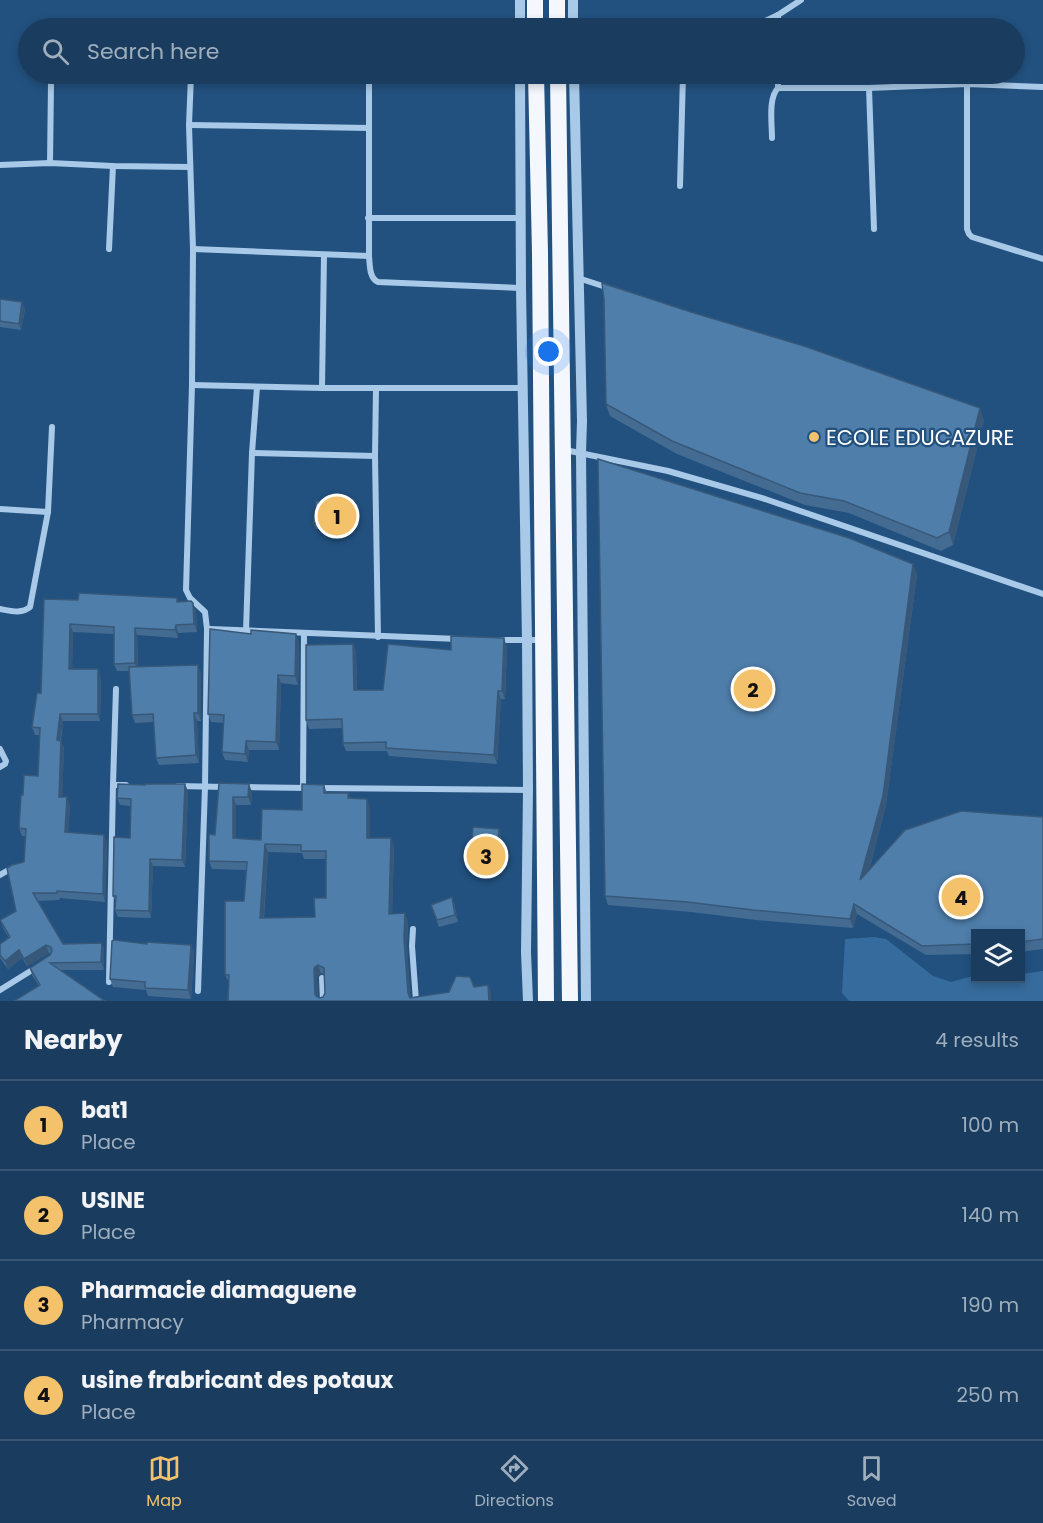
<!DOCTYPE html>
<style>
body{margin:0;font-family:Poppins,sans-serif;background:#274868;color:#f1f3f6}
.controls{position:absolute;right:18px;bottom:18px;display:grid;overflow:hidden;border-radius:0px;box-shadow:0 3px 9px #0003}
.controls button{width:54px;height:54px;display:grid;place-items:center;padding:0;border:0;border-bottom:2px solid #385674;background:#1a3d5f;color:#f1f3f6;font:30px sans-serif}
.you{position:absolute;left:549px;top:352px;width:21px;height:21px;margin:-15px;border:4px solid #fff;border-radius:50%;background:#1a73e8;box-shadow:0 0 0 9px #1a73e833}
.badge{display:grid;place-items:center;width:39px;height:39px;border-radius:50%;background:#f3c26a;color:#111;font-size:20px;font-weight:700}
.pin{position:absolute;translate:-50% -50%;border:3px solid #fff;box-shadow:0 2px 6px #0006}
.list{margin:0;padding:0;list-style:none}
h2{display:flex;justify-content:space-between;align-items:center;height:78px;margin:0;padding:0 24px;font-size:26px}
h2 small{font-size:20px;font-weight:400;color:#9faebd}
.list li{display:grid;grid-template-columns:39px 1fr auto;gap:18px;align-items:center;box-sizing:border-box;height:90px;padding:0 24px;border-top:2px solid #385674}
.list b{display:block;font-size:22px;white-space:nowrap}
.list p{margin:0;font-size:20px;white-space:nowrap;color:#9faebd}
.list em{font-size:20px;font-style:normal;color:#9faebd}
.icon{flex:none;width:33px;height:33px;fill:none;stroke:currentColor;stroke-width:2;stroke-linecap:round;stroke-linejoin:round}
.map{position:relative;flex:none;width:1043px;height:1001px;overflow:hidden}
.search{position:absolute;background:#1a3d5f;box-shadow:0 3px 9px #0003;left:18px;right:18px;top:18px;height:66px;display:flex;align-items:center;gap:15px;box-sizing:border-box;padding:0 21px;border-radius:33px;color:#9faebd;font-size:22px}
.sheet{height:438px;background:#1a3d5f}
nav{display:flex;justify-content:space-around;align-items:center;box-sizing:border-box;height:84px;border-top:2px solid #385674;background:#1a3d5f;font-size:16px;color:#9faebd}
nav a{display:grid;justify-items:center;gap:3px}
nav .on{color:#f3c26a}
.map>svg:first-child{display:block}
</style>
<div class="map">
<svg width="1043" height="1001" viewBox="0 0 1043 1001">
<rect width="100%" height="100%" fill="#22517f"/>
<polygon fill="#366c9d" points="874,937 886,939 933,976 951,982 969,977 975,976 976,978 1020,978 1021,974 1043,971 1043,1001 849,1001 842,993 845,939"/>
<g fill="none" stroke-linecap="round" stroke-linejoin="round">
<g stroke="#a8c9e7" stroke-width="6">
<polyline points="778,15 778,28"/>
<polyline points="751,28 778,15 801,0"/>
<path d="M369,74V256C370,265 369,278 378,282L521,288"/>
<polyline points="191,76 189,125 193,249 192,385 186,590 190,598 205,612 207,629 205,787 198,991"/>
<polyline points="967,84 967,229 969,234 972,237 1043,259"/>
<polyline points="778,88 869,88 967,84 1043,87"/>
<polyline points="869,88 874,229"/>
<polyline points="189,125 369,128"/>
<path d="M772,138C772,124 768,98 778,88V74"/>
<polyline points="50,163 51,83"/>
<polyline points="0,165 50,163 113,166 190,167"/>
<polyline points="680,186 683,74"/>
<polyline points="368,218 521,218"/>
<polyline points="109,249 113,166"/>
<polyline points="193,249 369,256"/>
<polyline points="578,278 609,288"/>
<polyline points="192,385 322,388 522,388"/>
<polyline points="322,388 324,255"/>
<polyline points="376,388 375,456 378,637"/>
<polyline points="565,450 668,471 765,499 1043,594"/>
<polyline points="252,453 375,456"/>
<polyline points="0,509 48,512"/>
<path d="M0,609C11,611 22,614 30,607L48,512L52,427"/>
<polyline points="210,629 458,639"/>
<polyline points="246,631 252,453 257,387"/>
<polyline points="498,640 542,640"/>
<polyline points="0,749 6,761 5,764 0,767"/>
<polyline points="113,785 116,689"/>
<polyline points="178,786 225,787"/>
<polyline points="244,787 308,788"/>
<polyline points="303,788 304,634"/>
<polyline points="319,788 528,790"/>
<polyline points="0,875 12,868"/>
<polyline points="413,929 412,946 416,1001"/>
<polyline points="322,978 323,1001"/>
<polyline points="109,982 113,785 126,785"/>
<polyline points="0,990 37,967"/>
</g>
<g stroke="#a8c9e7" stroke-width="10">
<polyline points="520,0 520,28"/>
<polyline points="573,0 573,28"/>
<polyline points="520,74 521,288 527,641 528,790 526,952 528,1001"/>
<polyline points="574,74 582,421 581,452 586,1001"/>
</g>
<g stroke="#f4f8fe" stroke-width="16">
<polyline points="535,0 535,28"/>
<polyline points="557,0 557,28"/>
<polyline points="536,74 540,253 546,1001"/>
<polyline points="558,74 570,1001"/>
</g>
</g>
<g fill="#446c93" fill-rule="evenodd">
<polygon points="0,299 25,309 21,330 0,327"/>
<polygon points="606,404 984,420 953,545 941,551 849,513 805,505 677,454 610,416"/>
<polygon points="354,499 356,505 358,523 335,523 333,531 316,529 313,523"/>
<polygon points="917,574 886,805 869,871 1043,817 1043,949 1020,952 1020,933 975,933 975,954 926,955 857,914 853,928 756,920 691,912 608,905 605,896"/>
<polygon points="78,600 178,602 196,611 197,632 178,633 178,638 137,635 138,667 201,673 201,721 197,721 199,763 159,765 156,758 154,722 135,723 132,715 129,671 117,671 114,664 114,634 73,632 72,669 101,677 100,721 63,721 61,741 64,748 62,797 70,805 68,833 107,843 105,902 60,898 59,900 37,901 63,944 102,943 104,950 104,970 61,970 39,986 32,975 30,968 51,954 49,953 27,966 22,958 8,969 0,958 0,944 9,938 3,928 0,920 16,911 24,862 25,836 22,836 19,828 23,795 38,776 40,735 35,735 32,727 41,693"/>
<polygon points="299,642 298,685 281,683 279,750 249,750 248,762 225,760 222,752 224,723 211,722 208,714"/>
<polygon points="353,644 356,652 357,690 383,690 451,650 507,647 505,699 501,699 497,764 389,756 387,751 346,751 343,743 343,728 309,729 306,720"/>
<path d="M219,783L252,792L251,805H236V838L261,840L302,810L324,785L327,793H348L350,798L370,807V838L394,846L392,914L408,921L407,946L410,998L449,992L488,985L491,993V1001H228L229,983L225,975L244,901L247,870L212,869L209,861L215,835ZM268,852L302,853L304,859H326V898L315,917L264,918ZM321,973L324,974L325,993L323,997L320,998L318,997L317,978L318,975Z"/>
<polygon points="188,791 185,867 153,866 151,918 118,917 115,910 116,902 113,896 130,838 131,806 120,805 117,798"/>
<polygon points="499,829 501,836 499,875 473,873 470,866"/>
<polygon points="454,903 458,922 439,927 431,905"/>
<polygon points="147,944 191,945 194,953 191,999 148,996 146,990 113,987 110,979"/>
</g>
<g fill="#375878">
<polygon points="22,302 25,309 21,330 19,324"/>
<polygon points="980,408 984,420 953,545 949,532"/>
<polygon points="354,499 356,505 358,523 356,517"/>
<polygon points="333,516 335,523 333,531 331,525"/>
<polygon points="913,564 917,574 886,805 864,890 860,880"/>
<polygon points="193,603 196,611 197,632 194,624"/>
<polygon points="70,624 73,632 72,676 69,669"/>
<polygon points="176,625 178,633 178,638 175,630"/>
<polygon points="135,628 137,635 138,671 135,663"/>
<polygon points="296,634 299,642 298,685 295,676"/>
<polygon points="504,638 507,647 505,699 502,691"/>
<polygon points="353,644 356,652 357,699 354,690"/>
<polygon points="198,665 201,673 201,721 198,713"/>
<polygon points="98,669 101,677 100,721 98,714"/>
<polygon points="278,675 281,683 279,750 276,742"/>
<polygon points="498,691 501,699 497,764 494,755"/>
<polygon points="194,713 197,721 199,763 196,755"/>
<polygon points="60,714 63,721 59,748 57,740"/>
<polygon points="61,741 64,748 62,804 59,797"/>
<polygon points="246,741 249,750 248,762 245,754"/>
<polygon points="185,784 188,791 185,867 182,860"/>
<polygon points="249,784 252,792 251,805 248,797"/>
<polygon points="67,797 70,805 68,840 65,832"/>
<polygon points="233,797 236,805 236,846 233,838"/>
<polygon points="367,799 370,807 370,846 367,838"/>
<polygon points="499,829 501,836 499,875 496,868"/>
<polygon points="104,835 107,843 105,902 103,894"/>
<polygon points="391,838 394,846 392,922 389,914"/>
<polygon points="265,844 268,852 263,926 260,918"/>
<polygon points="150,859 153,866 151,918 149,911"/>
<polygon points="452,897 454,903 458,922 455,915"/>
<polygon points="854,904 857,914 853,928 850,919"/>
<polygon points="405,913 408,921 407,946 411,1001 408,993 404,938"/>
<polygon points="102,943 104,950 104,970 101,962"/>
<polygon points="46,945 49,953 27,966 24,959"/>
<polygon points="191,945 194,953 191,999 188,990"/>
<polygon points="19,950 22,958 8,969 5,961"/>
<polygon points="318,965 321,973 318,975 317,978 318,1001 315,994 314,969 315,967"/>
<polygon points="488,985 491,993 491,1001 489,1001"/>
</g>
<g fill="#4f7eab" stroke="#375878" stroke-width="1.5" fill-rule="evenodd">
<polygon points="602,283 691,312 804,346 980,408 949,532 937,538 844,501 800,493 672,441 606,404 604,300"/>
<polygon points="0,299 22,302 19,324 0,321"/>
<polygon points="598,459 849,538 913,564 883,796 860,880 905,830 961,811 1043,817 1043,939 1020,942 1020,933 975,933 975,944 922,946 854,904 850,919 753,910 687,902 605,896"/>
<polygon points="354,499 356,517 333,516 331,525 313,523 316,501"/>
<polygon points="79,593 177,598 177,602 191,601 193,603 194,624 176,625 175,630 135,628 135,663 114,664 114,627 70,624 69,669 98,669 98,714 60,714 57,740 61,741 59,797 67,797 65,832 104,835 103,894 57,891 57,893 33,893 63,944 102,943 101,962 50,963 105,1001 14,1001 40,985 30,968 50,955 52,951 51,947 46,945 24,959 19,950 5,961 0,955 0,944 10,937 0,920 16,911 7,868 12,865 24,862 26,829 19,828 21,795 23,795 24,775 38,776 40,728 32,727 37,693 41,693 44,599 78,600"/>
<polygon points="210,629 251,634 251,630 296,634 295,676 278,675 276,742 246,741 245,754 222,752 224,715 208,714"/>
<polygon points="451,636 504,638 502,691 498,691 494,755 386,748 386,742 343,743 342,719 306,720 306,645 353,644 354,690 383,690 388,644 451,650"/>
<polygon points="198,665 198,713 194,713 196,755 156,758 153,714 132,715 129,667"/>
<path d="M219,783L249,784L248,797H233V838L261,840L262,809L302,810V784L324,785V793H348V798L367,799V838H391L389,914L405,913L404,938L408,993L410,998L449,992L456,976L470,977L474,987L488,985L489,1001H228L229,975H225V901H244L247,862L209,861V834L215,835ZM265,844L301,845V851H326V898H314L315,917L260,918ZM318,965L324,968L325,993L323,997L320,998L316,996L315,994L314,969L315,967Z"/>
<polygon points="118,784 145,785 145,784 185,784 182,860 150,859 149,911 115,910 116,896 113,896 114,837 130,838 131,799 117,798"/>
<polygon points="473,827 499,829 496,868 470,866"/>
<polygon points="452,897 455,915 437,920 431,905"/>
<polygon points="114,940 147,944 147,942 191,945 188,990 145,988 145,982 110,979 112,941"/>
</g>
<circle fill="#f3c26a" stroke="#22517f" stroke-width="2" cx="814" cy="437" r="6"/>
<g text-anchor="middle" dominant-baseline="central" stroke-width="4.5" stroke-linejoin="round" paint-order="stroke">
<g font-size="21" fill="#fff" stroke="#22517f" text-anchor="start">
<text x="826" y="437">ECOLE EDUCAZURE</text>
</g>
</g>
</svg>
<div class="controls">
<button><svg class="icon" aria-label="layers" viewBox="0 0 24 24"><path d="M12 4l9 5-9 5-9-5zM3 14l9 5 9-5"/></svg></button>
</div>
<div class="you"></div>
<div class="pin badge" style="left:337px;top:516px">1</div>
<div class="pin badge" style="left:753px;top:689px">2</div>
<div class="pin badge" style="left:486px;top:856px">3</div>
<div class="pin badge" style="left:961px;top:897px">4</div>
<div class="search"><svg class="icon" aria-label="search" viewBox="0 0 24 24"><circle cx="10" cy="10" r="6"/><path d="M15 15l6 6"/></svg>Search here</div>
</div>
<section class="sheet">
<h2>Nearby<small>4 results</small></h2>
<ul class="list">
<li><span class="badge">1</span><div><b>bat1</b><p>Place</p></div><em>100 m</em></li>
<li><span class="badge">2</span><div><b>USINE</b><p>Place</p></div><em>140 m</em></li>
<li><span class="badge">3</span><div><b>Pharmacie diamaguene</b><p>Pharmacy</p></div><em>190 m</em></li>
<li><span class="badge">4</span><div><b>usine frabricant des potaux</b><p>Place</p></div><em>250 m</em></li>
</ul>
</section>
<nav>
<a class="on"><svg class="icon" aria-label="map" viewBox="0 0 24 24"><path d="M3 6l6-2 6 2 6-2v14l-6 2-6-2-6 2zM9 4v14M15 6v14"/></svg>Map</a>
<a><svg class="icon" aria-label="directions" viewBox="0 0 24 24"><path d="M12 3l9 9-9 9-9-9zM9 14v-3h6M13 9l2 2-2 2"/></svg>Directions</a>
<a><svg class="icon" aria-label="saved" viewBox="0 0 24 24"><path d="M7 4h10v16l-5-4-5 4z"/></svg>Saved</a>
</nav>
